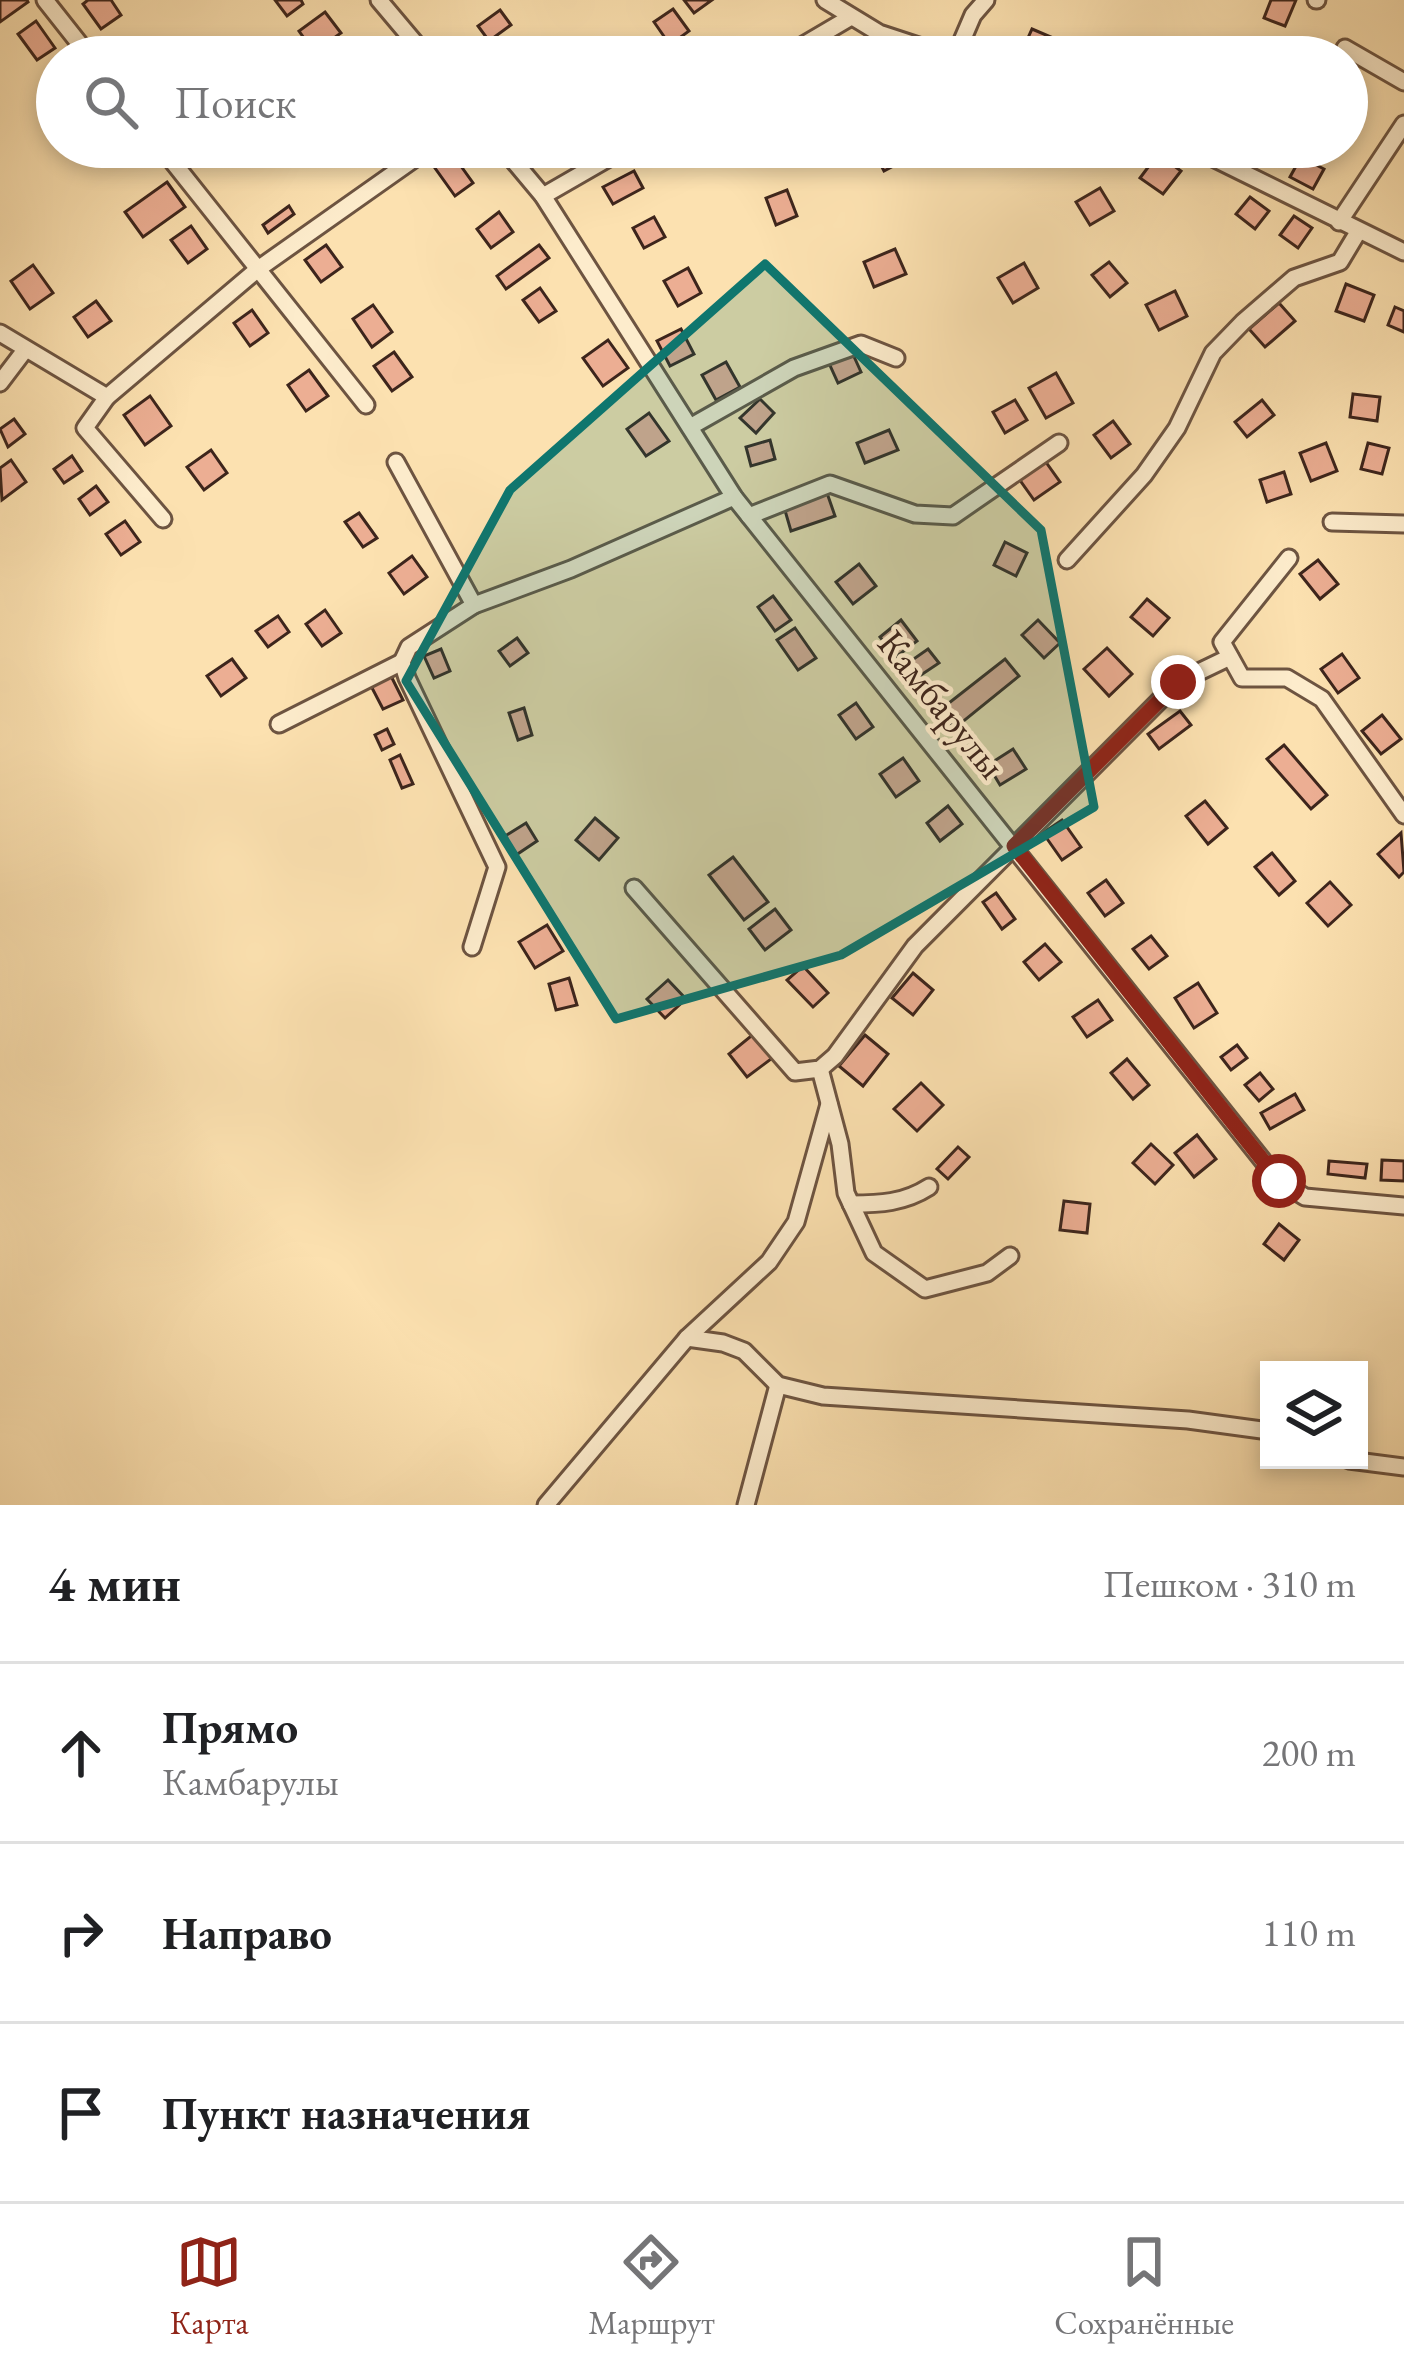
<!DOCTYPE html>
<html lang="ru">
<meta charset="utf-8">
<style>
body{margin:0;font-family:"EB Garamond",serif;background:#f2f2f2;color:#202124}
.controls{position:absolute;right:36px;bottom:36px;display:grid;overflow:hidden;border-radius:0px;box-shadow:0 6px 18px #0003}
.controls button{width:108px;height:108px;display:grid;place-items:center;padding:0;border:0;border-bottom:3px solid #e0e0e0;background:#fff;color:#202124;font:60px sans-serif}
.stop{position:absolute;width:36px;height:36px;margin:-27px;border:9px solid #8f2418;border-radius:50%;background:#fff}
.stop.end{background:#8f2418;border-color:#fff;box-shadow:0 3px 12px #0008}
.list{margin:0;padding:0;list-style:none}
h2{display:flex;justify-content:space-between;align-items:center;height:156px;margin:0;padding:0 48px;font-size:51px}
h2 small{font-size:39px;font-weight:400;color:#757577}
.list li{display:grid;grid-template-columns:78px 1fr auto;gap:36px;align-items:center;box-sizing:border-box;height:180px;padding:0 48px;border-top:3px solid #e0e0e0}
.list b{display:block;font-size:45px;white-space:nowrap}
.list p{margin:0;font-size:39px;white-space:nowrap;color:#757577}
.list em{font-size:39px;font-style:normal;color:#757577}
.icon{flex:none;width:66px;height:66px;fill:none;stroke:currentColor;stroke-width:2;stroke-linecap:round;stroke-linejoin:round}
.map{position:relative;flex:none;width:1404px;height:1505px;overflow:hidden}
.search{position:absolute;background:#fff;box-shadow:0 6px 18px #0003;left:36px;right:36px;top:36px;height:132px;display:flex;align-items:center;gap:30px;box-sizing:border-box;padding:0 42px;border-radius:66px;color:#757577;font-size:45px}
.sheet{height:696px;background:#fff}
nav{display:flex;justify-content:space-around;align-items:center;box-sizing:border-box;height:168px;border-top:3px solid #e0e0e0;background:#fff;font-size:33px;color:#757577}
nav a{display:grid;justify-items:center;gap:6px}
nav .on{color:#8f2418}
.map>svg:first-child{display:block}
</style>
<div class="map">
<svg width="1404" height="1505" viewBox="0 0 1404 1505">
<rect width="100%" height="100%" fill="#fce1b0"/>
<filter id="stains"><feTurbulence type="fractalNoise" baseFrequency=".00167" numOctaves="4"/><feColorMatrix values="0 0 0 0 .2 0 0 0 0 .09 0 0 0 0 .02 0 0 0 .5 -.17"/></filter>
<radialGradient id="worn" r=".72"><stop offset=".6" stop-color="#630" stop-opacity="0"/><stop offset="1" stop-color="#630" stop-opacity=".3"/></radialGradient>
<g fill="#ecae93" stroke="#3d251c" stroke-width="3">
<polygon points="0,0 27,0 28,2 0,22"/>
<polygon points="88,0 111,0 121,15 101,29 83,4"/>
<polygon points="275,0 301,0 303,4 287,16"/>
<polygon points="684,0 712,0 694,13"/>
<polygon points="1271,0 1296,0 1285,26 1264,18"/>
<polygon points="673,9 689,31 670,45 654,22"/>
<polygon points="500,10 511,25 489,41 478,26"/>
<polygon points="325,12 341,33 314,52 299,31"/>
<polygon points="36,21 55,48 37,60 18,34"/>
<polygon points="1032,29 1051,37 1042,57 1023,49"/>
<polygon points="206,147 234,147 215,160"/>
<polygon points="898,147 905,160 884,171 872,148"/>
<polygon points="448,148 473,183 455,196 430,161"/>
<polygon points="1158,154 1181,171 1163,194 1140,178"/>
<polygon points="1301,157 1324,169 1313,189 1290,177"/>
<polygon points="634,171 643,188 613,204 603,187"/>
<polygon points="167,182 185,207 143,237 125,212"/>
<polygon points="1100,188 1114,211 1090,225 1076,202"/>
<polygon points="787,190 797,216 776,225 766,198"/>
<polygon points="1250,197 1269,211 1255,229 1236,214"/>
<polygon points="289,206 294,214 268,233 263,225"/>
<polygon points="499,212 513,232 491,248 477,229"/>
<polygon points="1294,216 1312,228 1298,248 1280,235"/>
<polygon points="654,217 665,237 644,248 633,228"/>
<polygon points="191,226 207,249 188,263 171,240"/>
<polygon points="326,245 342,267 321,282 305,260"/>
<polygon points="539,245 549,258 506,289 497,276"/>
<polygon points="895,249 906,274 874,287 864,262"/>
<polygon points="1109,262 1127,283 1110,297 1092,275"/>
<polygon points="1024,263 1038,288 1013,303 998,278"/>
<polygon points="33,265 53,293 30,309 11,281"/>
<polygon points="688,268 701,293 678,306 664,281"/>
<polygon points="1346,284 1374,295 1364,321 1336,311"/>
<polygon points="540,288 556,311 539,322 523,300"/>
<polygon points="1175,291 1187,316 1159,330 1146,305"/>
<polygon points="96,301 111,321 88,337 74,317"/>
<polygon points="1279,303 1295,321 1265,347 1249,329"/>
<polygon points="373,305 392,332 372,347 353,319"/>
<polygon points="1395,307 1404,311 1404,332 1388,325"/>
<polygon points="252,310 268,333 250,346 234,323"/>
<polygon points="681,329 694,354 670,366 657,341"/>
<polygon points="608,340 628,368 603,386 583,358"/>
<polygon points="851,350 861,372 838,383 828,361"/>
<polygon points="394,352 412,377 392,391 374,366"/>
<polygon points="726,362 740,387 716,400 702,375"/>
<polygon points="309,370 328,396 306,411 288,385"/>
<polygon points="1056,373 1073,403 1046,418 1029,388"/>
<polygon points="1353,394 1380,397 1377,421 1350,417"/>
<polygon points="150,396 171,426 145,445 124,415"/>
<polygon points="760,399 774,413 756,433 740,418"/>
<polygon points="1015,400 1027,420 1005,433 993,412"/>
<polygon points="1262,400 1274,415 1247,437 1235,422"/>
<polygon points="649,413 669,441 646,456 627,429"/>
<polygon points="14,419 25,434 8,447 0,429"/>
<polygon points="1113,421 1130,444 1111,458 1094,435"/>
<polygon points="889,430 898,450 865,463 857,443"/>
<polygon points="770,440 775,459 751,466 746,447"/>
<polygon points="1326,443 1337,471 1311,481 1300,453"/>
<polygon points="1368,443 1389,448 1382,474 1361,469"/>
<polygon points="211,450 227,473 204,490 187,467"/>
<polygon points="72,456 82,471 64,483 54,469"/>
<polygon points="1043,458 1060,482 1034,500 1017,476"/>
<polygon points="11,460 26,482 2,500 0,468"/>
<polygon points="1284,472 1291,494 1267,502 1260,480"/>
<polygon points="96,486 108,502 90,515 79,499"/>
<polygon points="827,493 835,516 791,531 784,507"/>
<polygon points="359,513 377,538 363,547 345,522"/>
<polygon points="125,521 140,542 121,555 106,534"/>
<polygon points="1005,542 1027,553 1016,576 994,565"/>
<polygon points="412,556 427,577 404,594 389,573"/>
<polygon points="1318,560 1338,584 1320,599 1300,574"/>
<polygon points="859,564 876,586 853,604 836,582"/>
<polygon points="773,596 791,620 775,631 758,607"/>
<polygon points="1147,599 1169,618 1153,636 1131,617"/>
<polygon points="325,610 341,633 322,646 306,624"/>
<polygon points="278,616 289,632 268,647 256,631"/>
<polygon points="901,620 917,641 896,657 880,637"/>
<polygon points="1038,620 1060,643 1044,658 1022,635"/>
<polygon points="795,628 816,658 798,670 777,640"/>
<polygon points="517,638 528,653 510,666 499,651"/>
<polygon points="1107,648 1132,674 1109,696 1084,669"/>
<polygon points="441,649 450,671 434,678 424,656"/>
<polygon points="928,649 939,663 915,679 905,665"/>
<polygon points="1342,654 1359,678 1338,693 1321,669"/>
<polygon points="232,659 246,678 221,696 207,676"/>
<polygon points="1005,659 1019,676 955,728 940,710"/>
<polygon points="391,676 403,700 383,709 371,686"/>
<polygon points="856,703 873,727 856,739 839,715"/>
<polygon points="524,708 532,735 518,740 509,713"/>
<polygon points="1180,711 1191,725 1159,749 1148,734"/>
<polygon points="1382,715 1401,739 1381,754 1362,731"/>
<polygon points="387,729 394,744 382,750 375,735"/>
<polygon points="1284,745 1327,795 1311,809 1267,759"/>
<polygon points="1013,749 1026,769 1000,785 988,765"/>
<polygon points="400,755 413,784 402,788 390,760"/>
<polygon points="903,758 919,781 896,797 880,774"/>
<polygon points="1205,801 1227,828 1208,844 1186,816"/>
<polygon points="948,806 962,824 940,841 927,823"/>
<polygon points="595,818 618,838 599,860 576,840"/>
<polygon points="1062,820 1081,847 1062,860 1043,833"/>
<polygon points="526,823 537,841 516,855 505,836"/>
<polygon points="1401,833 1404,872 1399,877 1378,854"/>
<polygon points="1272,853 1295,881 1279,895 1255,867"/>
<polygon points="733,857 768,902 744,920 709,875"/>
<polygon points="1106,880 1123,903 1105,916 1088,893"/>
<polygon points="1330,882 1351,905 1328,926 1307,903"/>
<polygon points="996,893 1015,919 1002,929 983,902"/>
<polygon points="775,909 791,930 765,950 749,929"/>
<polygon points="547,925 563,951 535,968 519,942"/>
<polygon points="1151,936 1167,956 1149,969 1133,949"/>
<polygon points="1045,944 1061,962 1039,980 1024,962"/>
<polygon points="803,966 828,993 813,1007 787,980"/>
<polygon points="913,973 933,990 913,1015 892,998"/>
<polygon points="569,978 577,1005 556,1010 549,984"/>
<polygon points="668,980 686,999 665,1018 647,999"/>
<polygon points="1198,983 1217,1013 1194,1028 1175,998"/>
<polygon points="1098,1000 1112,1020 1087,1037 1073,1017"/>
<polygon points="756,1032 775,1056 747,1077 729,1054"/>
<polygon points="865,1035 888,1054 863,1086 839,1066"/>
<polygon points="1237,1045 1247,1058 1231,1070 1221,1057"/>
<polygon points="1127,1059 1149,1085 1133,1099 1111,1073"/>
<polygon points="1260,1073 1273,1089 1259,1101 1245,1085"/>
<polygon points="921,1083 943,1105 917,1131 894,1109"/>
<polygon points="1295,1094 1304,1110 1270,1129 1261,1113"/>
<polygon points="1197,1135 1216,1159 1194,1177 1175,1153"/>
<polygon points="1151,1144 1173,1165 1155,1184 1133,1163"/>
<polygon points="958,1147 969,1157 948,1179 937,1169"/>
<polygon points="1382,1160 1404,1161 1404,1181 1381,1180"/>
<polygon points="1329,1161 1367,1164 1365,1178 1328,1174"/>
<polygon points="1064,1201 1090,1204 1087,1233 1060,1230"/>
<polygon points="1279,1224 1299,1240 1284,1260 1264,1244"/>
</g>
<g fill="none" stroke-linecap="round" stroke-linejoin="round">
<defs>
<g id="minor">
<polyline points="45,0 90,57"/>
<polyline points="379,0 427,57"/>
<polyline points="825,0 879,33 952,57"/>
<polyline points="1316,0 1317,0"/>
<polyline points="1345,48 1404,82"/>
<polyline points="783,57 851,17"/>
<polyline points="955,57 973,15 986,0"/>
<polyline points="161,147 366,405"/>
<polyline points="502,147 543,196 734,497 1279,1181 1305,1197 1404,1206"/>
<polyline points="1191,147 1404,252"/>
<polyline points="543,196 628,147"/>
<polyline points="1339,222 1404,124"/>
<polyline points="0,333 107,397 85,428 163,519"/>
<polyline points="0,383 25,350"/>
<polyline points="107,397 258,269 431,147"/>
<polyline points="690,427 794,368 861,344 896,358"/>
<polyline points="396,462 474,605"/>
<polyline points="749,516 830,484 915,514 953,516 1059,443"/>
<polyline points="1332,522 1404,524"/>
<polyline points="1289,558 1222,642 1242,678 1287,678 1322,699 1404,815"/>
<polyline points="1067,560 1144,475 1177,428 1213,353 1243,322 1294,278 1340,262 1358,232"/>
<polyline points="279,724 402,662"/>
<polyline points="634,888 795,1072 820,1069 835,1056 915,946 1178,682 1230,657"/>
<polyline points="472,947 497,867 407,678 402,662 409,647 474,605 571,569 734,497"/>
<polyline points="820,1069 840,1144 846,1193 874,1253 925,1289 987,1273 1010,1256"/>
<path d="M851,1204C880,1204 904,1203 929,1187"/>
<polyline points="687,1338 723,1343 744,1351 778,1385 823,1396 1188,1420 1269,1431"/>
<polyline points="1349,1460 1404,1467"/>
<polyline points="546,1505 687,1338 769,1262 796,1222 829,1104"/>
<polyline points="746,1505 778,1385"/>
</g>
</defs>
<use href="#minor" stroke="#6d5441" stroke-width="21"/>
<use href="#minor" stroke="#fdeccc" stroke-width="15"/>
</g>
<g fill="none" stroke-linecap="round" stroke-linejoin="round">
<polyline stroke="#8f2418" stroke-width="15" points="1178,682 1014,846 1279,1181"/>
</g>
<path fill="#0f766e" fill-opacity="0.2" stroke="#0f766e" stroke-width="9" stroke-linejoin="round" d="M765,264L1041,530L1094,807L841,955L616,1019L406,681L510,490Z"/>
<g text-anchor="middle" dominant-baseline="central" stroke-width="9" stroke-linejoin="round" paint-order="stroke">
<g font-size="39" fill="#3d251c" stroke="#fdeccc">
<text transform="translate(942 704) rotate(51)">Камбарулы</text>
</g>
</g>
<rect width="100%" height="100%" filter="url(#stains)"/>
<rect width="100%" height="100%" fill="url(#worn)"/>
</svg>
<div class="controls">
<button><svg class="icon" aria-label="layers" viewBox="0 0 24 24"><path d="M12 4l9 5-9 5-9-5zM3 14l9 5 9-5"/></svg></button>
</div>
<div class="stop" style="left:1279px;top:1181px"></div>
<div class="stop end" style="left:1178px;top:682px"></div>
<div class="search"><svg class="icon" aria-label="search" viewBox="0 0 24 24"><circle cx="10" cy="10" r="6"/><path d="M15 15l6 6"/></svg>Поиск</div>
</div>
<section class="sheet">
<h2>4 мин<small>Пешком · 310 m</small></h2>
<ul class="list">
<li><svg class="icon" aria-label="ahead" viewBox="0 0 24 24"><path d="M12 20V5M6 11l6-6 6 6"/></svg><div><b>Прямо</b><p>Камбарулы</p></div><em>200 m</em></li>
<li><svg class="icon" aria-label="right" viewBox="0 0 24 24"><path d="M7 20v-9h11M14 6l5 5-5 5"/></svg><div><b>Направо</b></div><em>110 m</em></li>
<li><svg class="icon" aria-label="arrive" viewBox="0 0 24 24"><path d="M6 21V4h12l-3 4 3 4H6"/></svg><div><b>Пункт назначения</b></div></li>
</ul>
</section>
<nav>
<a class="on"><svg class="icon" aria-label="map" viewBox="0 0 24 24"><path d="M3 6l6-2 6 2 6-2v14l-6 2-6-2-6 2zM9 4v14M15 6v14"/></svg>Карта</a>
<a><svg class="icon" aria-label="directions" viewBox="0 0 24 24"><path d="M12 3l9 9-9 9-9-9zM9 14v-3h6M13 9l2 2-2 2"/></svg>Маршрут</a>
<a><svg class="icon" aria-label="saved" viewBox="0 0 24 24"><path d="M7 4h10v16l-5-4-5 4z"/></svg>Сохранённые</a>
</nav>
